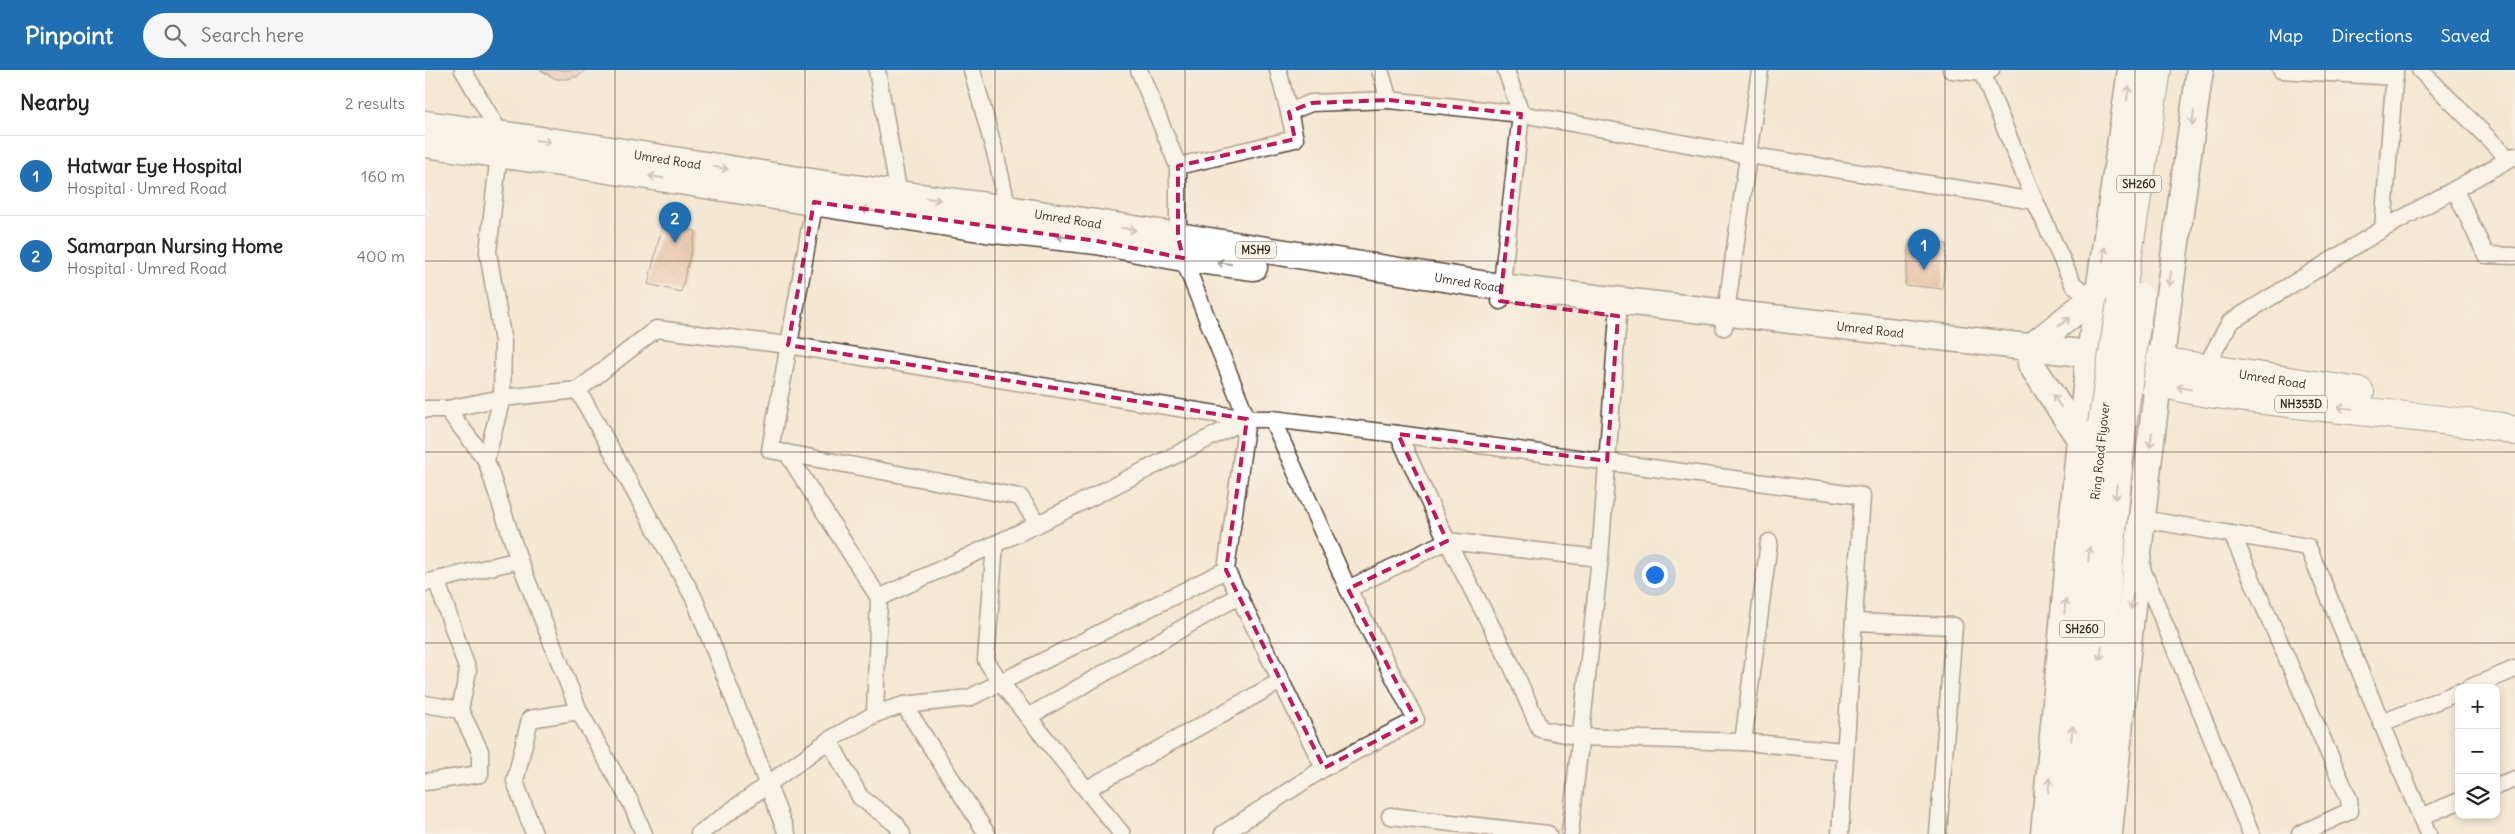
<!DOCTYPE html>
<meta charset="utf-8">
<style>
body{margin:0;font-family:Delius,sans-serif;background:#f6f6f6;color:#222}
.controls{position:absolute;right:15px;bottom:15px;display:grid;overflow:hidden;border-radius:10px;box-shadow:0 2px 8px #0003}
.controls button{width:45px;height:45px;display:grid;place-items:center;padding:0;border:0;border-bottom:1px solid #e0e0e0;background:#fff;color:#222;font:25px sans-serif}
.you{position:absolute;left:1229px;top:504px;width:18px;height:18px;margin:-12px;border:4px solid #fff;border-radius:50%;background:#1a73e8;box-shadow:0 0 0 8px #1a73e833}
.badge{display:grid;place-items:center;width:32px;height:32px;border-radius:50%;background:#1f6fb2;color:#fff;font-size:16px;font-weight:700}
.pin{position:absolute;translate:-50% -41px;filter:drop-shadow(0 1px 2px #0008)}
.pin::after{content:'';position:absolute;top:26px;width:18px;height:15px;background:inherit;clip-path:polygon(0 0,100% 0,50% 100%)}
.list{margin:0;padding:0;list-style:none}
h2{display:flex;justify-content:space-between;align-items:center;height:65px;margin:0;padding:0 20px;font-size:21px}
h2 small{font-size:16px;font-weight:400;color:#767676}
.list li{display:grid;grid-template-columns:32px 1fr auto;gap:15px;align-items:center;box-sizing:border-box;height:80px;padding:0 20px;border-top:1px solid #e0e0e0}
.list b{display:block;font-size:19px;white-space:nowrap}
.list p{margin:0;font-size:16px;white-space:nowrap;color:#767676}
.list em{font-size:16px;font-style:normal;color:#767676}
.icon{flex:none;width:28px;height:28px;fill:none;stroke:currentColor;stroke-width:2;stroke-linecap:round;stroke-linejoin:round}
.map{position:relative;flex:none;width:2090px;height:764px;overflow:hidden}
header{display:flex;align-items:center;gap:30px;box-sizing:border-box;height:70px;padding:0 25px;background:#1f6fb2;color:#fff}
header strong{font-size:24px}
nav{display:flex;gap:28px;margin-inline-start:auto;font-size:18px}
.search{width:350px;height:45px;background:#f6f6f6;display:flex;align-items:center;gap:12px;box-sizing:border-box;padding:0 18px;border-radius:28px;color:#767676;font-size:19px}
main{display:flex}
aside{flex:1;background:#fff}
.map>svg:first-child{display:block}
</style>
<header>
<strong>Pinpoint</strong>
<div class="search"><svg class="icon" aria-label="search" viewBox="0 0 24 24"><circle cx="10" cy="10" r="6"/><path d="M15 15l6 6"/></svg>Search here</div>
<nav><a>Map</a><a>Directions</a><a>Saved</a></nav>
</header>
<main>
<aside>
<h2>Nearby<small>2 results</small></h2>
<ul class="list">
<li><span class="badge">1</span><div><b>Hatwar Eye Hospital</b><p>Hospital · Umred Road</p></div><em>160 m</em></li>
<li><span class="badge">2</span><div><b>Samarpan Nursing Home</b><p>Hospital · Umred Road</p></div><em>400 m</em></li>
</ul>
</aside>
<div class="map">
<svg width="2090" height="764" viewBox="0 0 2090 764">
<defs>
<pattern id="building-back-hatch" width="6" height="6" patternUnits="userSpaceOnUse" patternTransform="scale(1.25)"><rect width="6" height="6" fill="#e0a685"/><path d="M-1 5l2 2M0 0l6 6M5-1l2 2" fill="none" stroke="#b7876c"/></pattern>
</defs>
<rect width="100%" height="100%" fill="#f7f3e8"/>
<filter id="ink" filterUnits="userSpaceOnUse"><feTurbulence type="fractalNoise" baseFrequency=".02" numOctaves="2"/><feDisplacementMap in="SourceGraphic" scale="10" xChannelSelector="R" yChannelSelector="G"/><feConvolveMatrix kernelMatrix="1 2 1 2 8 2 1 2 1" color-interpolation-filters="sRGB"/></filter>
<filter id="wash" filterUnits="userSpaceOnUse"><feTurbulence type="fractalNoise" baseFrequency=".0096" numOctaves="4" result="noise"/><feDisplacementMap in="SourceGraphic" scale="20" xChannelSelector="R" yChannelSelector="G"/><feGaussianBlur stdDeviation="1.12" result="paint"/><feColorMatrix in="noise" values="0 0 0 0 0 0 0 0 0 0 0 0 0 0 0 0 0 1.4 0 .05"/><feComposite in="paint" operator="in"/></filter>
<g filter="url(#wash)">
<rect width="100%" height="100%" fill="#f4e8d3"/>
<g id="blocks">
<g fill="url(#building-back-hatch)">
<polygon points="115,0 160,0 153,6 142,9 131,9"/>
<polygon points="238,153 271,161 256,222 223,214"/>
<polygon points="1485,170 1522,174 1517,219 1480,215"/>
</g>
</g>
</g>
<g filter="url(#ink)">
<use href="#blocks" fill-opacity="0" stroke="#574639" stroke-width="1"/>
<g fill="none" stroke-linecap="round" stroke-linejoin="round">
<defs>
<g id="minor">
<polyline points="452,0 475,131"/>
<polyline points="547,0 572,90 583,139"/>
<polyline points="853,0 864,42"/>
<polyline points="955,0 964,30 1096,44 1323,85 1610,131"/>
<polyline points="1526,0 1558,3 1566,0"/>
<polyline points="1556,0 1610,131 1648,214 1656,220 1680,228"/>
<polyline points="1856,0 1970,7"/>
<polyline points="1995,0 2084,89"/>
<polyline points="753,96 870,69 864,42 886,33 964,30"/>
<polyline points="2030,120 2061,185 2090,186"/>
<polyline points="391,124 345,380 595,427 613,454 822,349"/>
<polyline points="1958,159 1970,0"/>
<polyline points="1075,231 1096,44 1081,0"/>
<polyline points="1299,257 1335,0"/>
<polyline points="1780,298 1805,252 1958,159 2090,86"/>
<polyline points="153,320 269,528 362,764"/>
<polyline points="0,339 22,339 77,328 78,272 63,182 76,65 38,0"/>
<polyline points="22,339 61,390"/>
<polyline points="973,364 1022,471 1086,594 1115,659 1154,667 1318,672 1420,681"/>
<polyline points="362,383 454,528 613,454"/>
<polyline points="1717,449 1883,477 2003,764"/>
<polyline points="1807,464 1924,729 1925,741 1875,764"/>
<polyline points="570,474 561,590 575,612 697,764"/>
<polyline points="94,490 154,641"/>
<polyline points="1715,494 1826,764"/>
<polyline points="801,500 899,698"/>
<polyline points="12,512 43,601 35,640"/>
<polyline points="0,513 94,490 61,390 77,328 153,320 231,259 363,275 822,349 847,349 973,364 1437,426 1415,764"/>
<polyline points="923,519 1022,471 1175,488"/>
<polyline points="1429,552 1529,556 1513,764"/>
<polyline points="2044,618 2090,599"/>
<polyline points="0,634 35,640 55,681 55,704 0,712"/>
<polyline points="479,635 562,764"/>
<polyline points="450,644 454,528"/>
<polyline points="603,647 815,525"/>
<polyline points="1957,653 2034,622"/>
<polyline points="404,670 435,727 471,754 477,764"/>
<polyline points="1318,672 1344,472"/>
<polyline points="2071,716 2090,709"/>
<polyline points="662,719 856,611"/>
<polyline points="965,746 1123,764"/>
<polyline points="1996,747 2034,731"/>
<polyline points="109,764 90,711 105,649 154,641 206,733 219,764"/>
<polyline points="274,764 404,670 450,644 479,635 544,628 801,500 822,349 758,188 753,167 753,96 714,0"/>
<polyline points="798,764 899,698 991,650 923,519 847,349"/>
<polyline points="1145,764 1175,488 1193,246"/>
</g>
<g id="primary">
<path id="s1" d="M0,54L166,77L393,113L583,139L1075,217L1665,284"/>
<polyline points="0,74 165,97 561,159 672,171 758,188 829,197"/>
<polyline points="1606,277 1655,238 1673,229"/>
<polyline points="1606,294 1655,369"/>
<polyline points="1619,764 1655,369 1665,284 1706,0"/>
<path d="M1684,764C1708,509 1738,254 1775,0"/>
</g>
<g id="trunk">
<polyline points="1696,228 1732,0"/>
<path id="s2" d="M1684,286L1741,292L1935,322"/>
<path d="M1663,300C1706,303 1747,318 1790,324C1885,337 1981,345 2076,357L2090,361"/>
<polyline points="1637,764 1677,354"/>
<polyline points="1659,764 1697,356"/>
</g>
</defs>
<use href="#minor" stroke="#574639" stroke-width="19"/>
<use href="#primary" stroke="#574639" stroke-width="29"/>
<use href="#trunk" stroke="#574639" stroke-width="30"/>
<use href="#minor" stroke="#fff" stroke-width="16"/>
<use href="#primary" stroke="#fff" stroke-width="26"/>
<use href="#trunk" stroke="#fff" stroke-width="28"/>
<defs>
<g id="trunk-bridge">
<polyline points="1677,354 1696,232"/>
<polyline points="1697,356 1715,228"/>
</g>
</defs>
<use href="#trunk-bridge" stroke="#574639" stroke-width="30" stroke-linecap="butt"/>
<use href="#trunk-bridge" stroke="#fff" stroke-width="28"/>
</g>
<defs><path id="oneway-shaft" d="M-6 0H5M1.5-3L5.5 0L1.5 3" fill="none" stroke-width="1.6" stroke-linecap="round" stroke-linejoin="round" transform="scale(1.25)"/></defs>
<g stroke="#a79f9a">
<use href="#oneway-shaft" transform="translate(1703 23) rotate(-82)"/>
<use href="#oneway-shaft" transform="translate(1768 48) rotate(98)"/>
<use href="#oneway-shaft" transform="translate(118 71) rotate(8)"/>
<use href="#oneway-shaft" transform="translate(296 98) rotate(9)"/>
<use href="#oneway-shaft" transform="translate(231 107) rotate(-171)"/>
<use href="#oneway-shaft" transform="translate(508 129) rotate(7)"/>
<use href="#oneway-shaft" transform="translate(443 140) rotate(-171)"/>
<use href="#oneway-shaft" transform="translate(704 159) rotate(9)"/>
<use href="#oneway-shaft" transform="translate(639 167) rotate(-174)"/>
<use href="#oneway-shaft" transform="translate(1679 184) rotate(-82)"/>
<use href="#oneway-shaft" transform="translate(799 193) rotate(-173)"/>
<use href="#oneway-shaft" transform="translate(1745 209) rotate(97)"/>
<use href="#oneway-shaft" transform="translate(1639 252) rotate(-38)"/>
<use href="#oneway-shaft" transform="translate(1759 318) rotate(-168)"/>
<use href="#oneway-shaft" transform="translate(1632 331) rotate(-124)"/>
<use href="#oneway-shaft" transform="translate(1920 338) rotate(-174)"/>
<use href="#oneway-shaft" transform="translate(1726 370) rotate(97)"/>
<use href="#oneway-shaft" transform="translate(1691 422) rotate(95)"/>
<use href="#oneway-shaft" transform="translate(1664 484) rotate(-84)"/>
<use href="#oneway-shaft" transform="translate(1707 532) rotate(97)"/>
<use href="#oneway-shaft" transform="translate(1640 536) rotate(-85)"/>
<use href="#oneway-shaft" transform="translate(1676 583) rotate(95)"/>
<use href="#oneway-shaft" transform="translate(1647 663) rotate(-84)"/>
<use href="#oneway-shaft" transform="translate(1624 715) rotate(-85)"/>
</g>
</g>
<path d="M0 0H2090V764H0ZM964,30L1096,44L1075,231L1193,246L1182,391L973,364L1022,471L923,519L991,650L899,698L801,500L822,349L363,275L389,132L672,171L758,188L753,167V96L870,69L864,42L886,33Z" fill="#f4e8d3" fill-opacity=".55" fill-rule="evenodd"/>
<path fill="none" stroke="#c2185b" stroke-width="4" stroke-dasharray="10 6" stroke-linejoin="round" d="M964,30L1096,44L1075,231L1193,246L1182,391L973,364L1022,471L923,519L991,650L899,698L801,500L822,349L363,275L389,132L672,171L758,188L753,167V96L870,69L864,42L886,33Z"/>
<path fill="none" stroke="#3b2a1e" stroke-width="1" stroke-opacity="0.55" d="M190,0V764M380,0V764M570,0V764M760,0V764M950,0V764M1140,0V764M1330,0V764M1520,0V764M1710,0V764M1900,0V764M0,191H2090M0,382H2090M0,573H2090"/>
<g text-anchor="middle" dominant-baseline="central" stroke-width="4" stroke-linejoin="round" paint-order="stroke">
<g fill="#f7f3e8" stroke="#73665b" stroke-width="1">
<rect x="1691.5" y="105.5" width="45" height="17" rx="4"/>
<rect x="811" y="171.5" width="40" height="17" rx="4"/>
<rect x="1850" y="325.5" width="52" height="17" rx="4"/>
<rect x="1634.5" y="550.5" width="45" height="17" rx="4"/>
</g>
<g font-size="11" font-weight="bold" fill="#3b2a1e">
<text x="1714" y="114">SH260</text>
<text x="831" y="180">MSH9</text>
<text x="1876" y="334">NH353D</text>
<text x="1657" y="559">SH260</text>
</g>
<g font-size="12" fill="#3b2a1e" stroke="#f7f3e8">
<text stroke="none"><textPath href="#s1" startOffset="245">Umred Road</textPath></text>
<text stroke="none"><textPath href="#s1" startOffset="650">Umred Road</textPath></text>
<text stroke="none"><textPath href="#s1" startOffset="1055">Umred Road</textPath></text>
<text stroke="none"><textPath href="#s1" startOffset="1460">Umred Road</textPath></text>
<text stroke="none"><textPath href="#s2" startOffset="165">Umred Road</textPath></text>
<text transform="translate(1675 381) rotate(-84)">Ring Road Flyover</text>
</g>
</g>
</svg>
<div class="controls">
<button>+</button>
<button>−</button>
<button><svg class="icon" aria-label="layers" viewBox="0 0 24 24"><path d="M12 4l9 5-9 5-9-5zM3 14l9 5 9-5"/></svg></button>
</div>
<div class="you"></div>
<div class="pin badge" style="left:1499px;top:200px">1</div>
<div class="pin badge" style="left:250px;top:173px">2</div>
</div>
</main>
